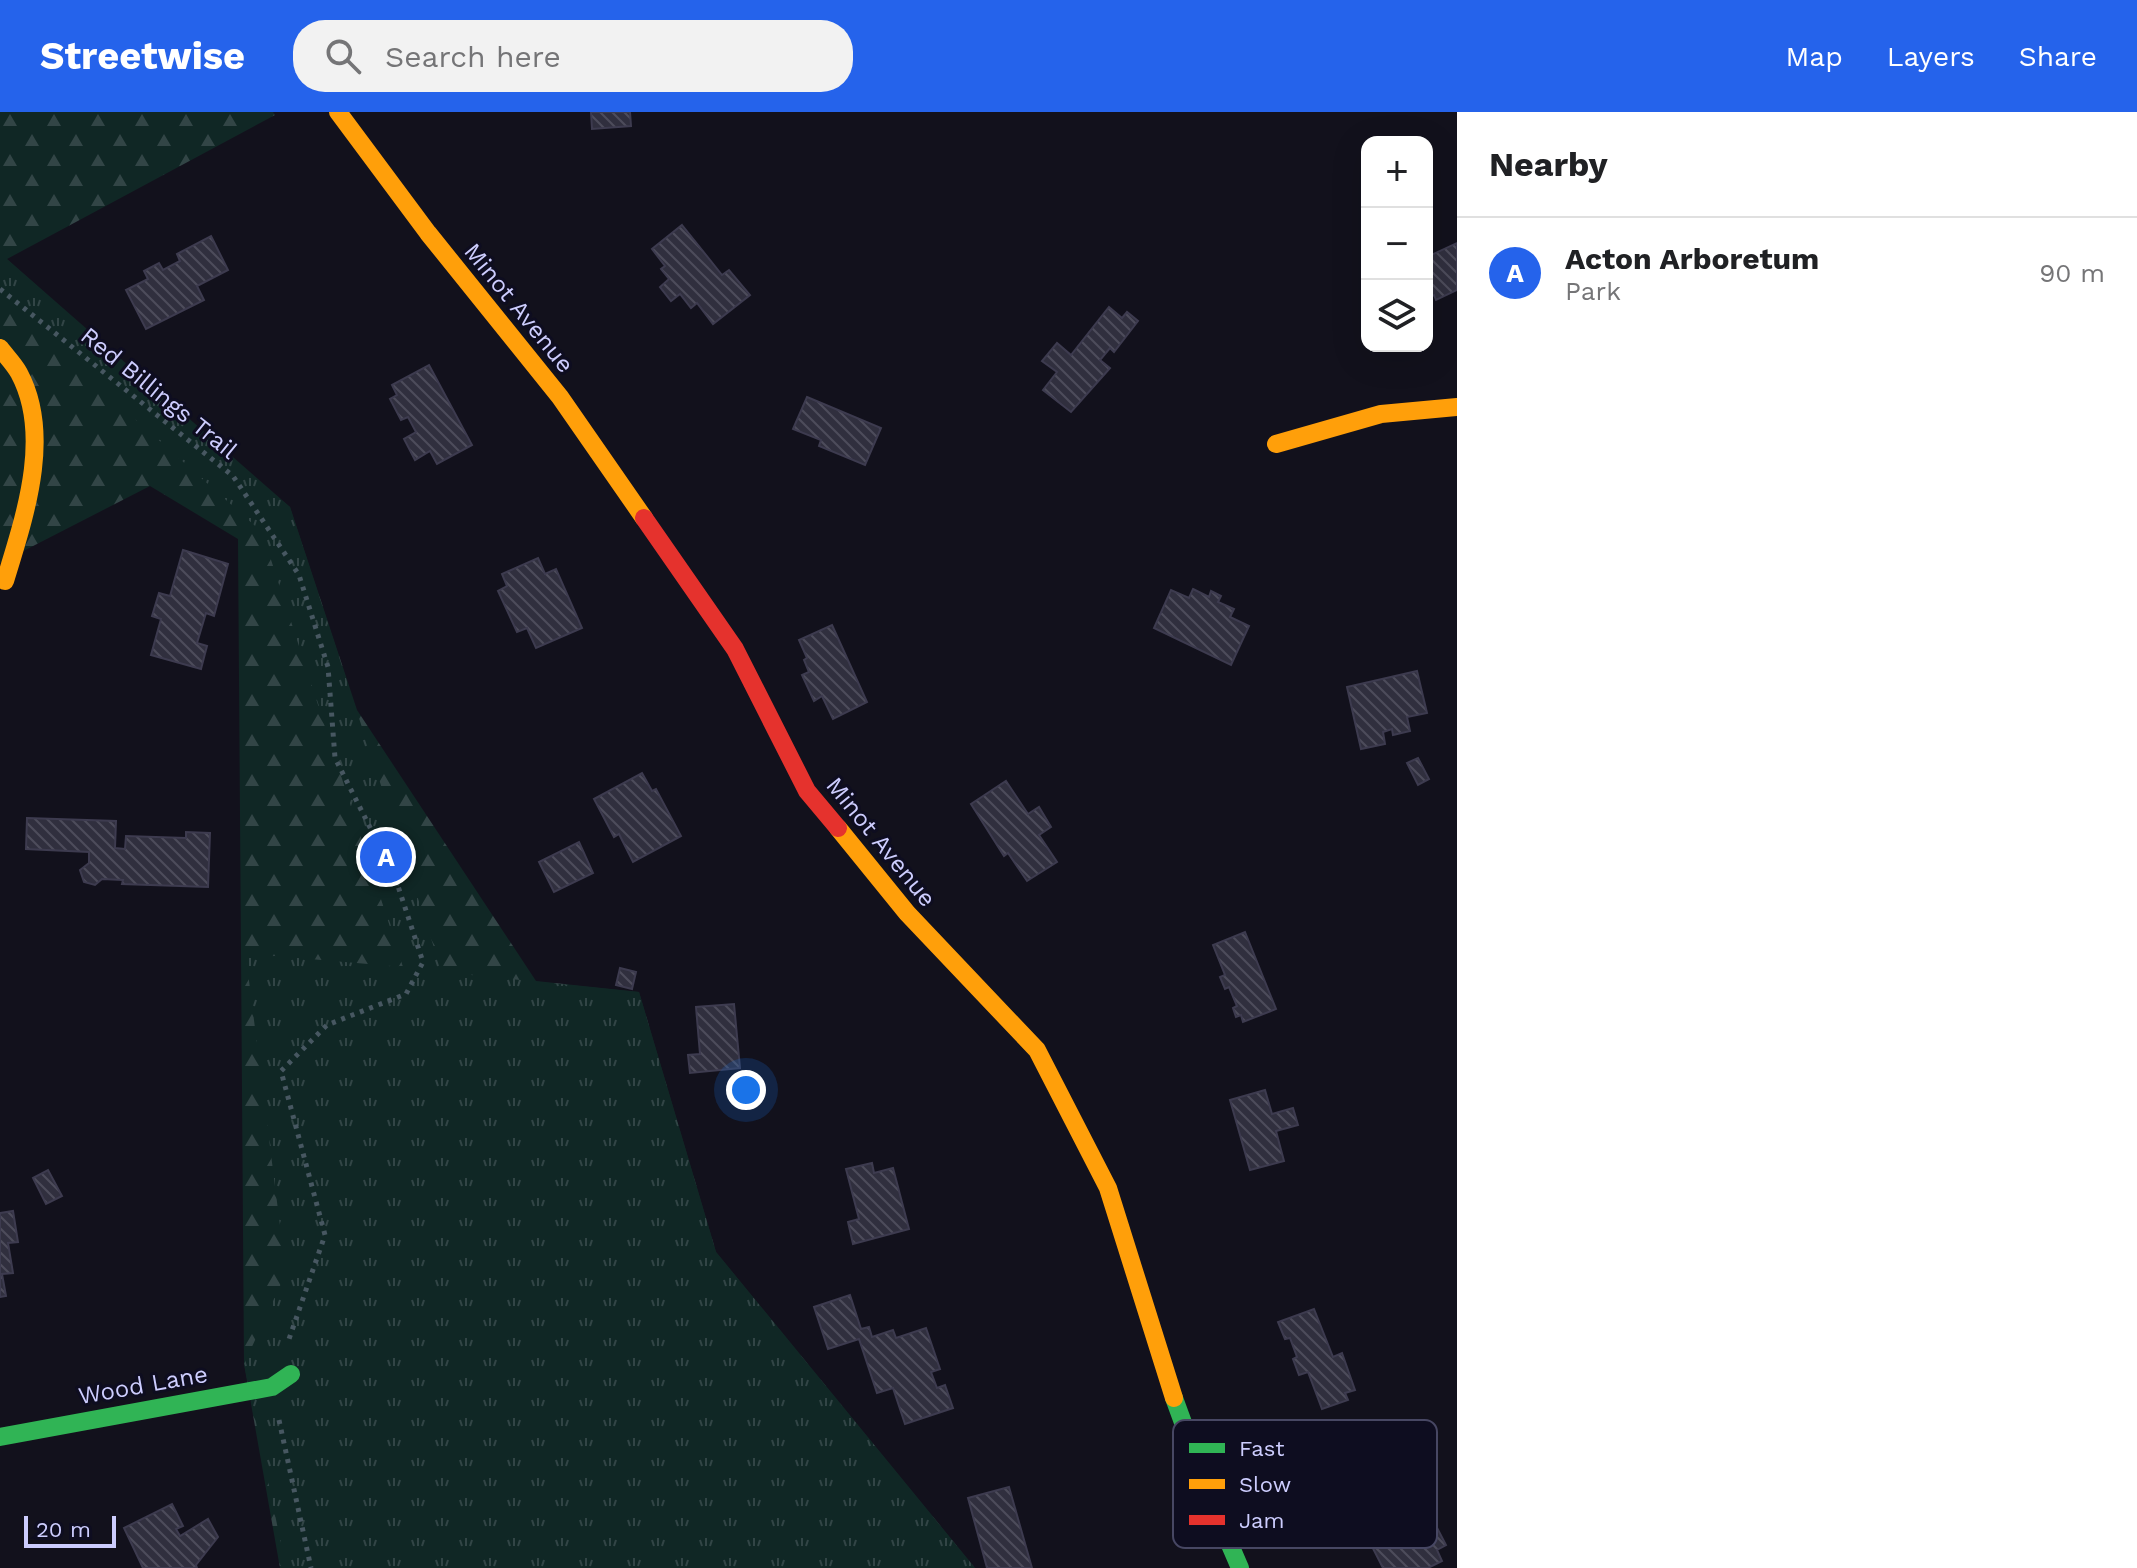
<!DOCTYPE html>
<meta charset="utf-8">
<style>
body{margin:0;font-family:"Work Sans",sans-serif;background:#f2f2f2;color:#202124}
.controls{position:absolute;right:24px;top:24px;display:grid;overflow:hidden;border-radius:16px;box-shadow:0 8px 32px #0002}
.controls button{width:72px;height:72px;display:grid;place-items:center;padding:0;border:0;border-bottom:2px solid #e0e0e0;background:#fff;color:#202124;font:40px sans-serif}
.scale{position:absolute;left:24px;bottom:20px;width:92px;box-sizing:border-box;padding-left:8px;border:4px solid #cdcdfe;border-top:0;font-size:22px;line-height:28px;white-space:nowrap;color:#cdcdfe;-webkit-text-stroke:6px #0e0d20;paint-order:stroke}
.you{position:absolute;left:746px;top:978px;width:28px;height:28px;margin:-20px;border:6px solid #fff;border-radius:50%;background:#1a73e8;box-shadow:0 0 0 12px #1a73e833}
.badge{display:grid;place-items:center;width:52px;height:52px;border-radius:50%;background:#2563eb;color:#fff;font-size:26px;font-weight:700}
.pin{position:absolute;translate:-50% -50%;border:4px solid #fff;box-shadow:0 2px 8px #0006}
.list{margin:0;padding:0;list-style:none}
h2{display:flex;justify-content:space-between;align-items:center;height:104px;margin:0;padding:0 32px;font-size:34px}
h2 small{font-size:26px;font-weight:400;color:#757577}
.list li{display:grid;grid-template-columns:52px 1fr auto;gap:24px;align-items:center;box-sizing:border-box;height:112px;padding:0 32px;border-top:2px solid #e0e0e0}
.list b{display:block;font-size:30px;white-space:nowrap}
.list p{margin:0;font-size:26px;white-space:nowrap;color:#757577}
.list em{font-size:26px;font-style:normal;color:#757577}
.icon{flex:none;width:44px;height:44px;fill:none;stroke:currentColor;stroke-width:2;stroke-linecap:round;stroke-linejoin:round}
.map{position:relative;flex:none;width:1457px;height:1456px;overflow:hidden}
header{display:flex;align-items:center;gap:48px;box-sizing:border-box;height:112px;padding:0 40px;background:#2563eb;color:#fff}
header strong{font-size:38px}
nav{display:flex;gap:44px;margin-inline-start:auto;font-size:28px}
.search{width:560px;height:72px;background:#f2f2f2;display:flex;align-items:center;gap:20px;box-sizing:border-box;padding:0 28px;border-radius:32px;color:#757577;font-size:30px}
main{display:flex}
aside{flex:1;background:#fff}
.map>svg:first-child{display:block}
</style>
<header>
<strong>Streetwise</strong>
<div class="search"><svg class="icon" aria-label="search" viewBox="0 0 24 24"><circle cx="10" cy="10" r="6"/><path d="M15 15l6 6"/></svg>Search here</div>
<nav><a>Map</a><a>Layers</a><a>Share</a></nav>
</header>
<main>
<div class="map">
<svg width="1457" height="1456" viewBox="0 0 1457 1456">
<defs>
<pattern id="forest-firs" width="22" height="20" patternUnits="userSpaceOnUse" patternTransform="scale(2)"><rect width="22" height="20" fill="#102725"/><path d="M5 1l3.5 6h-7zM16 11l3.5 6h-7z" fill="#324546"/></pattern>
<pattern id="park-tufts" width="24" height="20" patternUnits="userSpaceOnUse" patternTransform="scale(2)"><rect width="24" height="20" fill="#102725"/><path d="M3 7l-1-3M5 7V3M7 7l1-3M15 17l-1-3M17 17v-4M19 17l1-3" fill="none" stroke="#324546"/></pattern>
<pattern id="building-back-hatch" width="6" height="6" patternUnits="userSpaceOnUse" patternTransform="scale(2)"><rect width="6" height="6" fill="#302f3e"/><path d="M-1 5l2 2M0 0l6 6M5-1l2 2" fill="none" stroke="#4d4c5b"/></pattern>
</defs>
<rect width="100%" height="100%" fill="#12111c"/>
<polygon fill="url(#forest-firs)" points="0,0 273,0 275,3 7,147 290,395 357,598 536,869 639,880 716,1140 975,1456 280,1456 244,1252 238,427 150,374 0,451"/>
<polygon fill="url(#park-tufts)" points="0,141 237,352 290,395 442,860 639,880 716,1140 975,1456 286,1456 244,1252 286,1161 246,845 275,844 403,855 262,420 0,187"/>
<g fill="url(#building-back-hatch)" stroke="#3d3b4f" stroke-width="2">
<polygon points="591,0 630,0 631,14 592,17"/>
<polygon points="682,113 722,163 729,158 750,183 713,212 697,191 691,196 680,182 671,189 660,175 669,167 661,157 665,154 652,137"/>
<polygon points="211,124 228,158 197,174 204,188 146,217 126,178 148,167 144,159 159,151 163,158 180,149 177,142"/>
<polygon points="1457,131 1457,178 1436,188 1434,183 1427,186 1427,145"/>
<polygon points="1109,195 1122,206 1127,200 1138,209 1114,240 1110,236 1100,248 1110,256 1071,300 1043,278 1057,260 1042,249 1057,231 1071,243"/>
<polygon points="429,253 472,333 437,352 430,339 415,348 404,327 416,320 408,305 401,308 390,287 397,283 392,273"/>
<polygon points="807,285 881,316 865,353 819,334 821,328 793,317"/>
<polygon points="183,438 228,452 214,504 206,501 197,531 207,534 201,557 151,543 161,507 152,504 159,481 170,484"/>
<polygon points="538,446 545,462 556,457 582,516 536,536 527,516 517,520 498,479 507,474 502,462"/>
<polygon points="1193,477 1209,485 1211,479 1221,484 1218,490 1234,497 1230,505 1249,514 1231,553 1154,516 1171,478 1189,486"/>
<polygon points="832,513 867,590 833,607 822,584 814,589 802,563 809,560 804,548 807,546 799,528"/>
<polygon points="1417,559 1427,601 1407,605 1410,619 1393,623 1392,617 1383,620 1385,632 1361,637 1347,575"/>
<polygon points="1418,646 1429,667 1418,673 1407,651"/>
<polygon points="642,661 652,679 656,677 681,724 633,750 619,722 614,725 594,687"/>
<polygon points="1006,669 1028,702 1039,695 1051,715 1039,723 1057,750 1027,769 1008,741 1004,744 971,692"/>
<polygon points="27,706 116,709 115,736 125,737 126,724 186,726 186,720 210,721 208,775 122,772 123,768 102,767 95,773 84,770 80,758 89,751 89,740 26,737"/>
<polygon points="579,730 593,761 554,780 539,750"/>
<polygon points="1245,820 1276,897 1243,910 1241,903 1236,905 1233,896 1237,894 1229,875 1225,877 1220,865 1225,863 1213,833"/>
<polygon points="620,856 636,860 632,877 616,873"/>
<polygon points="734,892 740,956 690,961 688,943 700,942 696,895"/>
<polygon points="1265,978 1272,1002 1293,996 1298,1013 1276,1019 1284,1049 1250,1058 1230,988"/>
<polygon points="872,1051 874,1061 893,1056 909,1117 853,1132 848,1110 859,1107 846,1057"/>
<polygon points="48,1058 62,1084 46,1092 33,1066"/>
<polygon points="13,1099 18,1130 8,1131 13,1161 2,1162 6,1184 0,1185 0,1101"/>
<polygon points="850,1183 861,1217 869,1215 872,1225 893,1218 896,1226 926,1216 940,1257 931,1260 937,1276 945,1273 953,1296 905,1312 893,1276 877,1281 859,1227 828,1237 814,1195"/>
<polygon points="1314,1197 1333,1245 1342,1241 1355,1278 1345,1281 1348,1288 1322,1297 1308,1260 1299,1263 1293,1247 1297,1245 1290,1226 1285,1227 1278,1210"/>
<polygon points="1009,1375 1032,1456 987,1456 968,1386"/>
<polygon points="172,1392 183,1414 176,1417 180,1424 208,1407 218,1425 196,1453 197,1456 143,1456 124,1416"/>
<polygon points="1419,1401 1424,1413 1433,1408 1446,1433 1437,1438 1442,1449 1428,1456 1383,1456 1362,1415 1389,1402 1395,1413"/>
</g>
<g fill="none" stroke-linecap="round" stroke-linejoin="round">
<g stroke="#475761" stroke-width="5" stroke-dasharray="4 6" stroke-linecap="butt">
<polyline points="0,177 233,364 299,463 328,555 335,646 395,765 423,850 406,882 327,913 281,959 325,1123 288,1230"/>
<polyline points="279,1308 311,1456"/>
</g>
<g stroke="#30b455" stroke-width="18">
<polyline points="1174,1286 1215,1398 1240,1456"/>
<polyline points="0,1325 272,1275 291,1262"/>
</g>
<g stroke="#ff9f0a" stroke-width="18">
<polyline points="338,0 428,121 560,285 644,406"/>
<path d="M0,236C6,244 14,252 19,261C53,324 24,406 5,469"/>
<polyline points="1276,332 1381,302 1457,295"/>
<polyline points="838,716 907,801 1037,938 1108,1076 1174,1286"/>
</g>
<polyline stroke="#e5322d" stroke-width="18" points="644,406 735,537 807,679 838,716"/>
</g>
<g text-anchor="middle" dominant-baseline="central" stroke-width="6" stroke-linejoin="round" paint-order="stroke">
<g font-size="24" fill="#cdcdfe" stroke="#0e0d20">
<text transform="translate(519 196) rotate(51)">Minot Avenue</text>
<text transform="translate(159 281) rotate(39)">Red Billings Trail</text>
<text transform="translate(881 730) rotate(51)">Minot Avenue</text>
<text transform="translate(143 1273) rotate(-10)">Wood Lane</text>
</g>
</g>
<rect x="1173" y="1308" width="264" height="128" rx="12" fill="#0e0d20" stroke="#474763" stroke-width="2"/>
<rect x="1189" y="1331" width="36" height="10" fill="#30b455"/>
<rect x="1189" y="1367" width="36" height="10" fill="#ff9f0a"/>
<rect x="1189" y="1403" width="36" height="10" fill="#e5322d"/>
<g font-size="22" fill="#cdcdfe">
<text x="1239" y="1344">Fast</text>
<text x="1239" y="1380">Slow</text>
<text x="1239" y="1416">Jam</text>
</g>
</svg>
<div class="controls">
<button>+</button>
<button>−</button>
<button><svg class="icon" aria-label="layers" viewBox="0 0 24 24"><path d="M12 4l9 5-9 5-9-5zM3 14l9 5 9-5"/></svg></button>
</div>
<div class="scale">20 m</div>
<div class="you"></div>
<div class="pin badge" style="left:386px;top:745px">A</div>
</div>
<aside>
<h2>Nearby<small></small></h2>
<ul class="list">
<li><span class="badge">A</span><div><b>Acton Arboretum</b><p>Park</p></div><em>90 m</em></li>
</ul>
</aside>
</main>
